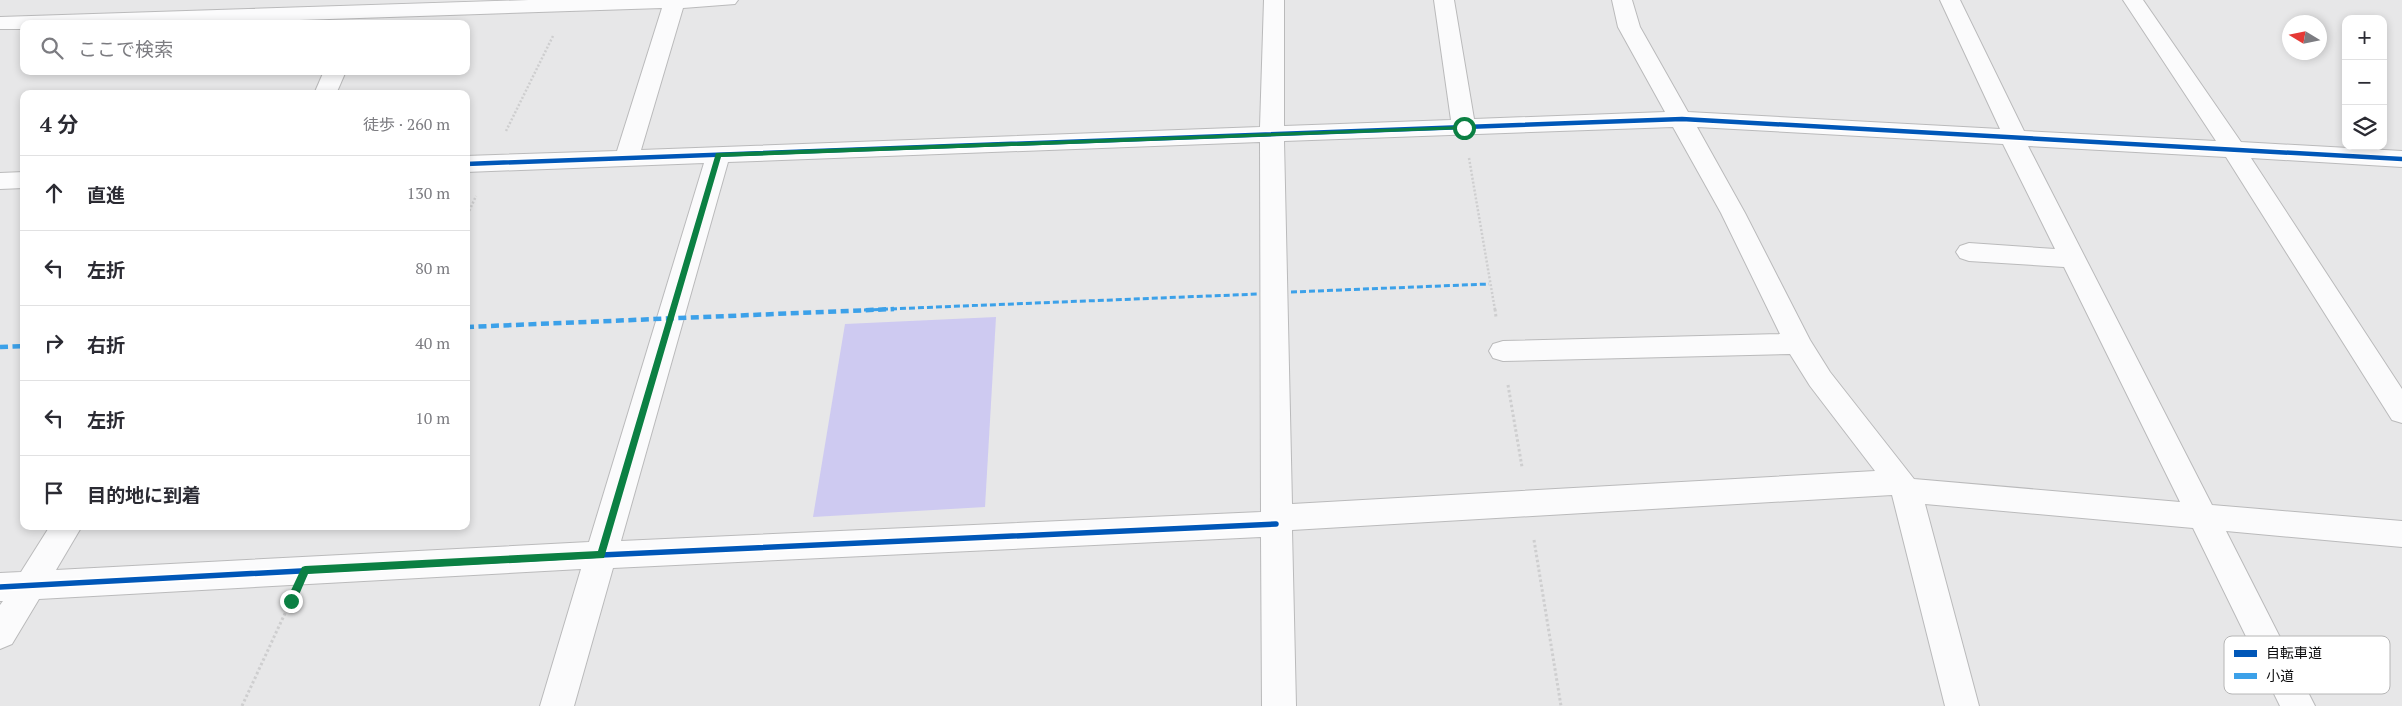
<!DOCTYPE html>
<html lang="ja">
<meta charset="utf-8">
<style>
body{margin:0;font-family:"PT Serif","Noto Sans JP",serif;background:#f2f2f3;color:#2b2b33}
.controls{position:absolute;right:15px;top:15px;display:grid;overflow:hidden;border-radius:10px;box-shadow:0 2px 8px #0003}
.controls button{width:45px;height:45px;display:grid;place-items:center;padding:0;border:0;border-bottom:1px solid #e1e1e2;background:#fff;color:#2b2b33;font:25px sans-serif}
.compass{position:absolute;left:2282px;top:15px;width:45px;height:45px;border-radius:50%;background:#fff;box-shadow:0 2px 8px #0003;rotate:280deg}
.stop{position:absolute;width:15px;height:15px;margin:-11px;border:4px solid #0b8043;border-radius:50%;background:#fff}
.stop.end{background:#0b8043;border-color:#fff;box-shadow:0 1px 5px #0008}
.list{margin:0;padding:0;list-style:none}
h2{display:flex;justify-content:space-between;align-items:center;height:65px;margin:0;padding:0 20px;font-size:21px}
h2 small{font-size:16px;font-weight:400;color:#7c7c81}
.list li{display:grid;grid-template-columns:32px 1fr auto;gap:15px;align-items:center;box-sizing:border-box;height:75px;padding:0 20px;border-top:1px solid #e1e1e2}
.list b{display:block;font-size:19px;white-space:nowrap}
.list em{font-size:16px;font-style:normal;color:#7c7c81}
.icon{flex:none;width:28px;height:28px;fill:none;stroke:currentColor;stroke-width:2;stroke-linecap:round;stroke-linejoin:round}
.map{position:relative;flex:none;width:2402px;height:706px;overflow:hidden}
.search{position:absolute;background:#fff;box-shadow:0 2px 8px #0003;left:20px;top:20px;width:450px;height:55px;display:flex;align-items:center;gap:12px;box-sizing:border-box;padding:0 18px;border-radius:10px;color:#7c7c81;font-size:19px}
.panel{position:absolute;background:#fff;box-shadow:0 2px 8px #0003;left:20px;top:90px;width:450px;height:440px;border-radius:10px}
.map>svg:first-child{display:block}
</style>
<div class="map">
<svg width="2402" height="706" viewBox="0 0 2402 706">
<rect width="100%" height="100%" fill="#e7e7e8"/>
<polygon fill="#cecaf1" points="996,317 985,507 813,517 845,324"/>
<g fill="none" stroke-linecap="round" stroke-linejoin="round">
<defs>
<g id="minor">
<path d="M529,0H738L735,4L683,8L641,150L1260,127L1264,0H1284V126L1451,120L1434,0H1454L1474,119L1665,112L1618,27L1612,0H1632L1640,27L1688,112L2000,129L1940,0H1960L2024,131L2216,141L2123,0H2143L2241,142L2402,151V167L2251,158L2402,389V423L2392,420L2226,157L2028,146L2212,505L2402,521V547L2226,531L2315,706H2280L2193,528L1925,504L1979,706H1945L1892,495L1292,530L1296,706H1262L1261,537L613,568L574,706H540L581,569L39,599L12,644L0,649V605L3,601H0V573L21,572L50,526H82L56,570L589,542L704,163L466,172V156L617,151L662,8L178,24H24V29H0V17ZM1673,127L1721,213L1780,334L1503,341L1493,344L1489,351L1493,358L1503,361L1790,354L1810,386L1875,471L1292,504L1284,141ZM1697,127L2003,144L2055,249L1969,243L1960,246L1956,252L1960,258L1969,261L2064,267L2180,502L1914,479L1830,372L1810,340L1745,213ZM1260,142L1261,512L621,541L728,162Z"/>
<polygon points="324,71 346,71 336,94 314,94"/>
<polygon points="24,172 24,188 0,189 0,173"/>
</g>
</defs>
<use href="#minor" stroke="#bababb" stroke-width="2"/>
<g stroke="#cececf" stroke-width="2.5" stroke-dasharray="2 2" stroke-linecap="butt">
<polyline points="506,131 553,36"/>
<polyline points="1469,158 1495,310"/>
<polyline points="466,218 476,196"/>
</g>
<g stroke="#cececf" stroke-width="3" stroke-dasharray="2.5 2.5" stroke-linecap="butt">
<polyline points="1495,309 1496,317"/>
<polyline points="1508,385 1522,467"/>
<polyline points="1534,540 1561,706"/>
<polyline points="242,706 287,609"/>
</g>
<use href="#minor" fill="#fbfbfc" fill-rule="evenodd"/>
<g stroke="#3ca1e9" stroke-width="3" stroke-dasharray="6 3" stroke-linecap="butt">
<polyline points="1291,292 1489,284"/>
<polyline points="864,310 1258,294"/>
</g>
<g stroke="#3ca1e9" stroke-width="4.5" stroke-dasharray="8 4.5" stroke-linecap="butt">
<polyline points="466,327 894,309"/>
<polyline points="0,347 24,346"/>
</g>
<defs>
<polyline id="cycleway-far1" points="466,164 1682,119 2402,159"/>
<polyline id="cycleway" points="0,587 601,555 1276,524"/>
</defs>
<use href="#cycleway-far1" stroke="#fff" stroke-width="7"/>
<use href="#cycleway" stroke="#fff" stroke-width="9"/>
<use href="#cycleway-far1" stroke="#0057b8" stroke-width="4.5"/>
<use href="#cycleway" stroke="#0057b8" stroke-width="5.5"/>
</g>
<polygon fill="#0b8043" points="1464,126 1467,128 1466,129 721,157 604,558 308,574 295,604 288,604 286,601 302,567 305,566 598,551 716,153"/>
<rect x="2224" y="636" width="166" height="58" rx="8" fill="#fff" stroke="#b6b6b6" stroke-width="1"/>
<rect x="2234" y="650" width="23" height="7" fill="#0057b8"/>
<rect x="2234" y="673" width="23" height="6" fill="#3ca1e9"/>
<g font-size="14" fill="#0b0b0c">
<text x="2266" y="658">自転車道</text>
<text x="2266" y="681">小道</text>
</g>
</svg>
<div class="controls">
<button>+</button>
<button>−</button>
<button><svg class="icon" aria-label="layers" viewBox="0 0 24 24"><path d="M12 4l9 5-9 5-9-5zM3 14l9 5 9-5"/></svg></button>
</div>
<svg class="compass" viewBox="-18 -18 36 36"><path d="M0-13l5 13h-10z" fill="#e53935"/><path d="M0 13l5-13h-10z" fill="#7c7c81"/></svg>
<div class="stop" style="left:1464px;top:128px"></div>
<div class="stop end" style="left:291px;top:601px"></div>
<div class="search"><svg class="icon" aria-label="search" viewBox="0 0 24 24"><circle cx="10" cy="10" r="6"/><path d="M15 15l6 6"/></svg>ここで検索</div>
<section class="panel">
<h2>4 分<small>徒歩 · 260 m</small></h2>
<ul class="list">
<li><svg class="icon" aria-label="ahead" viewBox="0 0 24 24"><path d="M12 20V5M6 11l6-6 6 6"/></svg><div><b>直進</b></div><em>130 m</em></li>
<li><svg class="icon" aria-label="left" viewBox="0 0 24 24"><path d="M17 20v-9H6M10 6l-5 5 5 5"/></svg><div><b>左折</b></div><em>80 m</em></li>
<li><svg class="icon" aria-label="right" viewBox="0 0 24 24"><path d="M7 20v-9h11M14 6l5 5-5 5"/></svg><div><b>右折</b></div><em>40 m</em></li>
<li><svg class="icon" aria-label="left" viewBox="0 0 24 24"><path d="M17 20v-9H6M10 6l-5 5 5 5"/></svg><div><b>左折</b></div><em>10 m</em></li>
<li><svg class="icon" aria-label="arrive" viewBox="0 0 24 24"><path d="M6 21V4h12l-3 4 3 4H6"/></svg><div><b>目的地に到着</b></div></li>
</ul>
</section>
</div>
